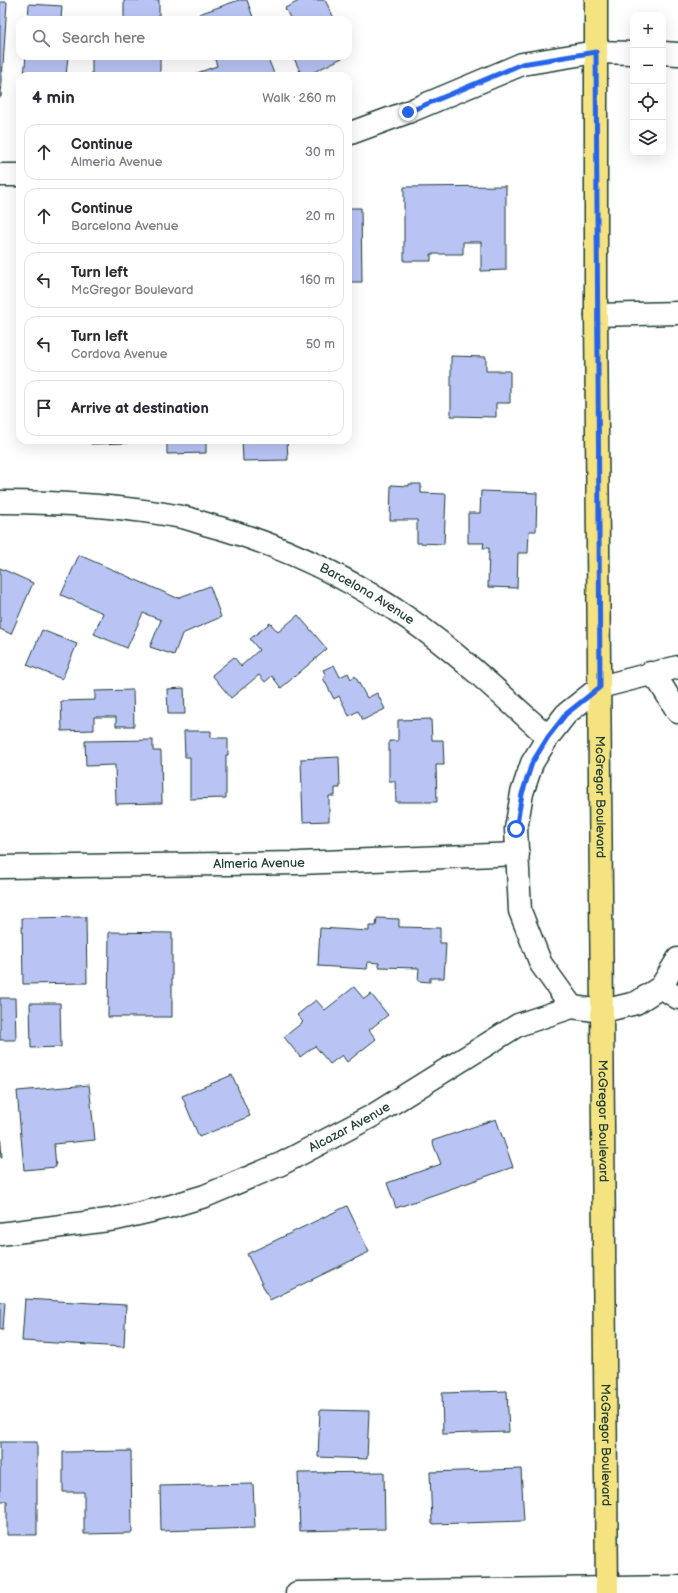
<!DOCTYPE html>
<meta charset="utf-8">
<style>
body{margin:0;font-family:"Balsamiq Sans",sans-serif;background:#f7f7f7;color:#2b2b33}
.controls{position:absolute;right:12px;top:12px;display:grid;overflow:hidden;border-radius:8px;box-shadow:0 4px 16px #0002}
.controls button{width:36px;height:36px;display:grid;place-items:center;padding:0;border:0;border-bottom:1px solid #e1e1e2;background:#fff;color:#2b2b33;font:20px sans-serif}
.stop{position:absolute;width:12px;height:12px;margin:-9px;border:3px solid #2563eb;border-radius:50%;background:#fff}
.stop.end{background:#2563eb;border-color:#fff;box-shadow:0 1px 4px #0008}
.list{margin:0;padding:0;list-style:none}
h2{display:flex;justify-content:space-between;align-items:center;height:52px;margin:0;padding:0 16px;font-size:17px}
h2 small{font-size:13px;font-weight:400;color:#7c7c81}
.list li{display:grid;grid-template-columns:26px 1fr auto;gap:12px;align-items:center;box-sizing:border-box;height:56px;margin:0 8px 8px;padding:0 8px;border:1px solid #e1e1e2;border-radius:12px}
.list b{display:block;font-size:15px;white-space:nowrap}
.list p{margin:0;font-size:13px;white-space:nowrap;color:#7c7c81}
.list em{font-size:13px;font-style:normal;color:#7c7c81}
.icon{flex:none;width:22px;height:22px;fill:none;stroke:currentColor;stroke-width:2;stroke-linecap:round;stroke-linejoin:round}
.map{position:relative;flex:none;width:678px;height:1593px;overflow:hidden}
.search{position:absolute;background:#fff;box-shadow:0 4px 16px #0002;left:16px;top:16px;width:336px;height:44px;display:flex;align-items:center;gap:10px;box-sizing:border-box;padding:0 14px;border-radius:12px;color:#7c7c81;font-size:15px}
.panel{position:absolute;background:#fff;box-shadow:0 4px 16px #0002;left:16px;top:72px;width:336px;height:372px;border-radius:12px}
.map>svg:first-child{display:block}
</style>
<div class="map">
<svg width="678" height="1593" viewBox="0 0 678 1593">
<rect width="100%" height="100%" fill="#fff"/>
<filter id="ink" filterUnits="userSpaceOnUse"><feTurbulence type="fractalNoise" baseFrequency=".025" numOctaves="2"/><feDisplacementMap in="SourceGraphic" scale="8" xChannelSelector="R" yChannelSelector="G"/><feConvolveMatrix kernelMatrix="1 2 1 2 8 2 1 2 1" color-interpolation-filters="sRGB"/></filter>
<g filter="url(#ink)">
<g fill="#b9c4f5" stroke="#1f3d34">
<rect x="124" y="0" width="35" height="20"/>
<polygon points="239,0 247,0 254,20 201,20 199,14"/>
<polygon points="301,0 325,0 335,20 291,20 285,8"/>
<polygon points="0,2 7,2 1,97 0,97"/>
<polygon points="29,4 62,6 61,20 28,20"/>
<polygon points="26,56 68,56 66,76 24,76"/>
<rect x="92" y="56" width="68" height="20"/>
<polygon points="214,56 267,56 275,76 194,76 194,74 217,66"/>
<polygon points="293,56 346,56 306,76 302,76"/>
<polygon points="506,186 506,270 481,271 481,242 463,242 463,254 431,254 431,261 404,261 404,187"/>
<polygon points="348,208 361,208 362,282 348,282"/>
<polygon points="451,356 486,357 486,371 510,371 510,403 496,403 496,417 451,416"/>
<polygon points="91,440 128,440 128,443 91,444"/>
<polygon points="167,440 206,440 206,453 167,454"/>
<polygon points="242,440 287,440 288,460 243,461"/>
<polygon points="409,484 421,484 421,493 446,494 444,544 417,543 417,520 390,520 391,485 409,486"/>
<polygon points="481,491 537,493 536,531 529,531 528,553 518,553 517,588 488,587 489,548 483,548 484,543 468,543 468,513 480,513"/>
<polygon points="79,555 177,598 210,586 221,617 182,634 174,655 150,647 161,620 143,613 127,648 94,634 103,613 61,595"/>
<polygon points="0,568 33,583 11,634 0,629"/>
<polygon points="298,615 327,649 281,688 272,676 265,682 259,675 231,698 212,675 234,657 241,666 259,650 250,639 270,623 278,632"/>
<polygon points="42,630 77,644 62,679 27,665"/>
<polygon points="334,665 340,677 348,673 351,679 355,676 367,698 377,693 385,709 363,720 358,711 349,716 339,696 334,699 323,678 326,676 323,670"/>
<polygon points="184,688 185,714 168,714 167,689"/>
<polygon points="133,690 134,726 116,726 116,717 94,717 94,730 62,731 61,701 95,700 95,691"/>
<polygon points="431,719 432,740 443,740 444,765 436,765 437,802 396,802 395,781 389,781 389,741 398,741 398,720"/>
<polygon points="184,731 211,731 211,738 228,738 228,755 226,755 226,798 190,799 190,757 185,757"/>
<polygon points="153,740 153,751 161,751 162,803 116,804 115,765 86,766 85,741"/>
<polygon points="339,757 340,788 335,788 335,796 329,796 329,821 303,822 301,759"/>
<polygon points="86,917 87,983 23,984 22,918"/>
<polygon points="377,918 399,919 399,927 440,928 440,943 446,943 444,978 430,978 430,982 418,981 419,968 379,967 379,963 368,962 367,969 318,966 320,928 369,931 369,926 376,926"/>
<polygon points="109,932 172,933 172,1017 108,1017"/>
<polygon points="354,987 364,999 371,994 388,1015 369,1030 376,1039 347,1062 342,1055 330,1064 315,1046 300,1057 284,1037 303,1022 297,1015 316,1000 325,1010"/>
<polygon points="0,998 15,998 16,1040 0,1040"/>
<polygon points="30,1003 60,1003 61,1047 31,1048"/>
<polygon points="232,1075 250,1116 199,1137 182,1096"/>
<polygon points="89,1085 95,1140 54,1144 56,1167 24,1170 17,1091"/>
<polygon points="496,1119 513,1167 396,1208 387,1183 441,1164 432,1141"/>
<polygon points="0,1132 2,1157 0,1157"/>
<polygon points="347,1206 369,1252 270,1300 247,1254"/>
<polygon points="25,1299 126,1305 124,1347 22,1341"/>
<polygon points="0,1302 5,1302 3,1330 0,1330"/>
<polygon points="507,1391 509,1432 443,1434 442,1393"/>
<polygon points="320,1410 369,1411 367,1459 318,1457"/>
<polygon points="0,1442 37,1442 37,1535 7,1535 7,1501 0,1501"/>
<polygon points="131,1451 132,1533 84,1534 84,1492 63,1492 63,1452"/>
<polygon points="521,1469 524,1521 432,1524 430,1472"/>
<polygon points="384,1472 385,1529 300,1531 298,1473"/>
<polygon points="253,1484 255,1528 161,1531 160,1486"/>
</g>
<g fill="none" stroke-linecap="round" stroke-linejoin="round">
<defs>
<g id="minor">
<polyline points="663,53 678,54"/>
<polyline points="348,134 408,112 522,64 596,52 633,53"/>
<polyline points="0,175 20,175"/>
<polyline points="596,315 678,313"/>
<path id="s1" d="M0,502C61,502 121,506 182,517C195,520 207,525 220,528C288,548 351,579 409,619C459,654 503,696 548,737"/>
<polyline points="650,673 660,683 678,712"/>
<path id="s2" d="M0,867L299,863L518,854"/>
<polyline points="661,987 678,959"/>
<polyline points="572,1007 541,964 520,911 516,829 522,793 532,763 548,737 566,714 600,687 678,667"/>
<path id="s3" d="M0,1234L116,1219L168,1207L205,1196L281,1164L372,1116L518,1025L572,1007L603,1011L636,1003L661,987L678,998"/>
<polyline points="297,1593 678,1587"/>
</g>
<g id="major">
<path id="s4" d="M596,0V315L607,1593"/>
</g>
</defs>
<use href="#minor" stroke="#1f3d34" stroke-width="25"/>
<use href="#major" stroke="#1f3d34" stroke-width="25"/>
<use href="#minor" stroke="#fff" stroke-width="22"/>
<use href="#major" stroke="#f5e382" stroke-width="22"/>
</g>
</g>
<g fill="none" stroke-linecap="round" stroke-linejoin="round" filter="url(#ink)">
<polyline stroke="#2563eb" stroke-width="5" points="408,112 522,64 596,52 600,687 566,714 548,737 532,763 522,794 516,829"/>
</g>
<g text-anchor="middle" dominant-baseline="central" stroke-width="3" stroke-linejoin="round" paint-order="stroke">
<g font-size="13" fill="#1f3d34" stroke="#fff">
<text stroke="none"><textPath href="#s1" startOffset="384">Barcelona Avenue</textPath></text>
<text stroke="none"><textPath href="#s4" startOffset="797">McGregor Boulevard</textPath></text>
<text stroke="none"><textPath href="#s2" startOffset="259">Almeria Avenue</textPath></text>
<text stroke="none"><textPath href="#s4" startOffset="1121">McGregor Boulevard</textPath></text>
<text stroke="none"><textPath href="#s3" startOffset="369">Alcazar Avenue</textPath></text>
<text stroke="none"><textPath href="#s4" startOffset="1445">McGregor Boulevard</textPath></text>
</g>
</g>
</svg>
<div class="controls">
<button>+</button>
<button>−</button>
<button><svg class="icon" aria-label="locate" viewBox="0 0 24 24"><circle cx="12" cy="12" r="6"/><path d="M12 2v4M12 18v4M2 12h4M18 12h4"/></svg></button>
<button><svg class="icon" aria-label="layers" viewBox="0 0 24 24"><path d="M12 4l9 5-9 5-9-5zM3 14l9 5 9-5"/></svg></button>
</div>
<div class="stop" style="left:516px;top:829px"></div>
<div class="stop end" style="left:408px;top:112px"></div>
<div class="search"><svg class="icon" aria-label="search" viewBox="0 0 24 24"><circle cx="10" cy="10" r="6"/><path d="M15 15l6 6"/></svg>Search here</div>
<section class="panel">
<h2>4 min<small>Walk · 260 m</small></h2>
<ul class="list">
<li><svg class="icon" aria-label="ahead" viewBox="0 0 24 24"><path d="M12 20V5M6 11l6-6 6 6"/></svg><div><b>Continue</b><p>Almeria Avenue</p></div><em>30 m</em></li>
<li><svg class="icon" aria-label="ahead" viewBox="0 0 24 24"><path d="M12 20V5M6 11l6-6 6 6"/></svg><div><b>Continue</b><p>Barcelona Avenue</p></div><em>20 m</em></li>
<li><svg class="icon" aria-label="left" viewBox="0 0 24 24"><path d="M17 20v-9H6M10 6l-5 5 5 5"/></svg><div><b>Turn left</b><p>McGregor Boulevard</p></div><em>160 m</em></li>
<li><svg class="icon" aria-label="left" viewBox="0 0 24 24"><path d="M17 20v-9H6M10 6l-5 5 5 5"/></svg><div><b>Turn left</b><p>Cordova Avenue</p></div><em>50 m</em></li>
<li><svg class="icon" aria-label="arrive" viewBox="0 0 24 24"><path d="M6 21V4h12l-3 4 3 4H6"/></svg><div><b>Arrive at destination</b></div></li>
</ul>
</section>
</div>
